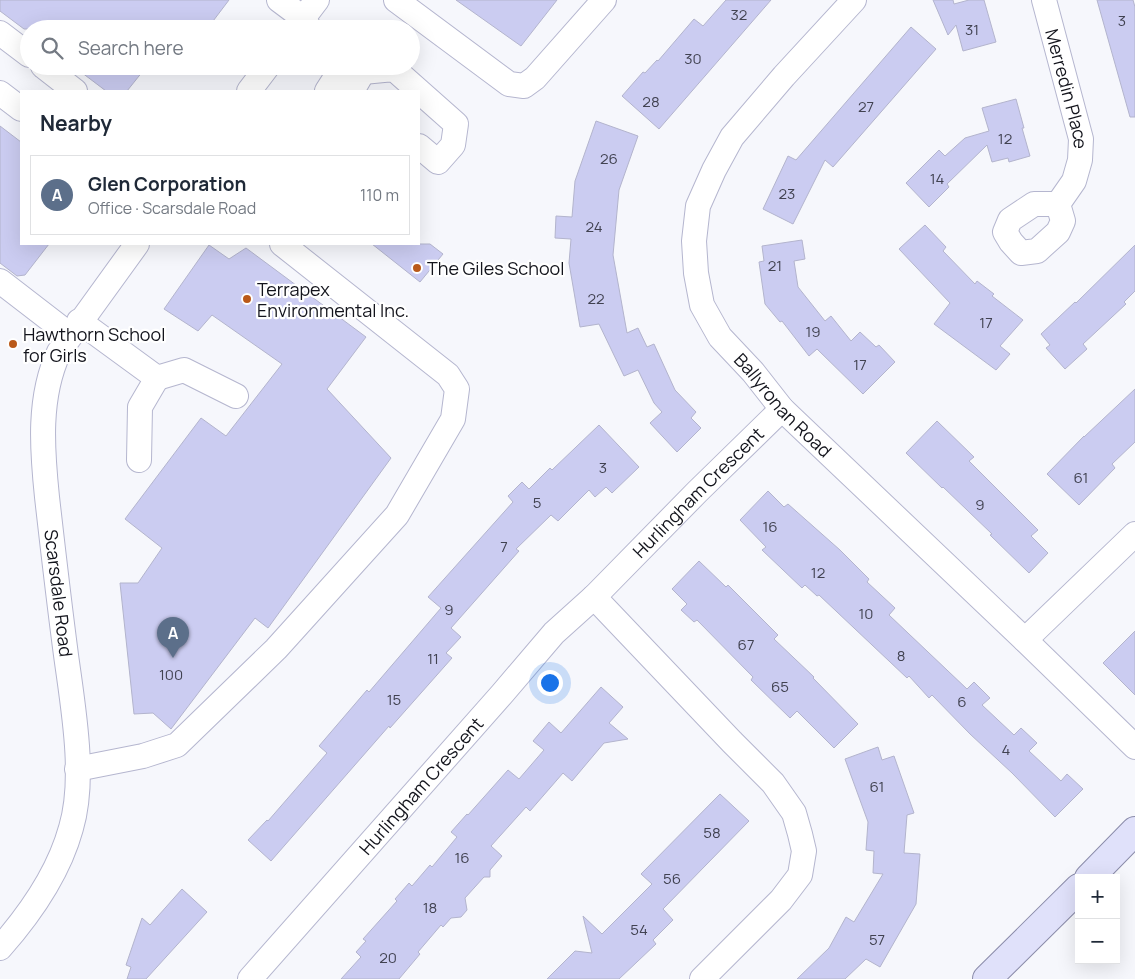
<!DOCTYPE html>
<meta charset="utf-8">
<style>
body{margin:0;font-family:Manrope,sans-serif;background:#f6f6f7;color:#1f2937}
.controls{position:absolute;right:15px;bottom:15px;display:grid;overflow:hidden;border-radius:0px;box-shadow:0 5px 20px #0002}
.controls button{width:45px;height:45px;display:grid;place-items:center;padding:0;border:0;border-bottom:1px solid #e0e1e3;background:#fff;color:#1f2937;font:25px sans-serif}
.you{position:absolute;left:549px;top:682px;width:18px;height:18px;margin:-12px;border:4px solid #fff;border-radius:50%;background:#1a73e8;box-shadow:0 0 0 8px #1a73e833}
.badge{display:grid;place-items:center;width:32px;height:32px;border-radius:50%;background:#2563eb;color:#fff;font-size:16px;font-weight:700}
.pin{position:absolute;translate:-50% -41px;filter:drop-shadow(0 1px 2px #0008)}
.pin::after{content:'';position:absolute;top:26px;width:18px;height:15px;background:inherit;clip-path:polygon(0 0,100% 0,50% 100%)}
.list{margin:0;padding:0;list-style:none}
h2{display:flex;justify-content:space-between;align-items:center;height:65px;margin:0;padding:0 20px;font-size:21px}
h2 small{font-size:16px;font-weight:400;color:#747a83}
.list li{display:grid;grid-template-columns:32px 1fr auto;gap:15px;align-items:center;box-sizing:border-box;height:80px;margin:0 10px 10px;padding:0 10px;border:1px solid #e0e1e3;border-radius:0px}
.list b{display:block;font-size:19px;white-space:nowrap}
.list p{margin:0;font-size:16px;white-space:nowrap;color:#747a83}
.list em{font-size:16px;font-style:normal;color:#747a83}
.icon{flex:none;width:28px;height:28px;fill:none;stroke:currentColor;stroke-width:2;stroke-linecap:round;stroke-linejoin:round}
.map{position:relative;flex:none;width:1135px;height:979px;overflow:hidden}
.search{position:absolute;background:#fff;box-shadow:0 5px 20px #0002;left:20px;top:20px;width:400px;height:55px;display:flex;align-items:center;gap:12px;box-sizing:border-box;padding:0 18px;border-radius:28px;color:#747a83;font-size:19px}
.panel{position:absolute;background:#fff;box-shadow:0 5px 20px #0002;left:20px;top:90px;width:400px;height:155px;border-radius:0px}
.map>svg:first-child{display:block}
</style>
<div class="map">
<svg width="1135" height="979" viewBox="0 0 1135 979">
<rect width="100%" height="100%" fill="#f6f7fc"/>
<g fill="#cbccf1" stroke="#b3b4cd">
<polygon points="0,0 229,0 207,29 24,29 0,11"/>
<polygon points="456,0 557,0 521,46"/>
<polygon points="726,0 771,0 659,129 622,96 643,72 645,73 657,60 658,61 694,19 703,26"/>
<polygon points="933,0 953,0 954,4 969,0 984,0 996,42 963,51 956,25 948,35"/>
<polygon points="1097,0 1133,0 1135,7 1135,117 1130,117"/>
<polygon points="911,27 936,49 833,167 825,160 793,224 763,209 788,156 796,160"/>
<polygon points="73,66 147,66 127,91 106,91"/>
<polygon points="1016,99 1024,128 1022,128 1030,156 1009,162 1008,158 992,162 987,145 947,184 949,187 929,207 906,183 939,150 945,156 965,138 989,131 982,108"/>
<polygon points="596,121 638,136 619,190 613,255 627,333 638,328 647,347 654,344 675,390 696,412 691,418 701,428 677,452 650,423 662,412 654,403 638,370 624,376 599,324 580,327 569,263 571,239 555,238 556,216 572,217 575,181"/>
<polygon points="0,126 21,142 21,244 49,244 25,275 17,276 0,263"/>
<polygon points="925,225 946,247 943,251 975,284 977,281 994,294 992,296 1023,320 1000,346 1010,354 996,370 934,324 950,303 899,249"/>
<polygon points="802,240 805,259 794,261 798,287 825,321 831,316 851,341 860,332 876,347 879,345 895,362 863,394 817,349 809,356 782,321 780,322 765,304 759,262 764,261 762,246"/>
<polygon points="372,244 430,244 443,254 420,282"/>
<polygon points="209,245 229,259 246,248 366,337 327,389 391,458 268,628 255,618 171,729 153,713 134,714 120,583 138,583 162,548 125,519 201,418 226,436 282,364 212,315 198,331 164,309"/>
<polygon points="1135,245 1135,291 1124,302 1126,304 1083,344 1087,349 1065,369 1046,348 1050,345 1041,334 1075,302 1076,303"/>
<polygon points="1135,389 1135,442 1112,464 1115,468 1079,505 1047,474 1084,436 1084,437"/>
<polygon points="937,421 974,457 969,461 1038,530 1031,536 1048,553 1029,573 990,535 992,534 943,487 942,488 906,453"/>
<polygon points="599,425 639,467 612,493 606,487 595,497 589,490 558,521 551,515 516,549 519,551 451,628 461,637 446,653 452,658 390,728 389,726 271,861 248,840 267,820 268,821 327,753 319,746 367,690 369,692 441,608 428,597 513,502 508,496 522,482 529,489 550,468 552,470"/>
<polygon points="768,491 784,507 788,504 840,550 869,579 867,582 895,608 889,615 967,689 974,682 990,698 982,705 1014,735 1021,728 1037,743 1029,751 1061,781 1067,774 1083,789 1055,817 1012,773 970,734 932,695 929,698 909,676 907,678 819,595 817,596 805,585 802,588 762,550 766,547 740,520"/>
<polygon points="699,561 726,587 728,585 778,635 774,639 814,677 813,678 858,724 834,748 797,711 790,718 751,680 753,677 697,620 694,622 681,610 687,604 672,589"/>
<polygon points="1135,631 1135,695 1103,663"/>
<polygon points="601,687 623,707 609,723 628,739 604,743 572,781 563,773 530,811 526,807 491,846 502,856 490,870 490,877 484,877 465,898 467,910 461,917 451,918 443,927 441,925 418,952 420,954 399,979 341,979 361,957 356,952 366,941 363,939 397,901 395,899 409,883 412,886 430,865 432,867 457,837 451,832 467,814 468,815 508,770 519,779 544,750 533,741 549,722 561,733"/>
<polygon points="878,747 882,760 894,756 914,813 907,815 904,853 920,854 916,904 880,967 866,959 845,979 797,979 829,948 846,917 854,922 883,874 873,873 874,851 866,850 868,822 845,759"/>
<polygon points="720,794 749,821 663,909 673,920 653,940 656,944 619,979 547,979 575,951 592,953 583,916 602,934 652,884 641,874"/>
<polygon points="182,889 207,912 146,979 127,979 131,967 126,965 142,918 150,925"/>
</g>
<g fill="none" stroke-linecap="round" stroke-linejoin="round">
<defs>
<g id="minor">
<polyline points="279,0 303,18 310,29"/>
<polyline points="396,0 509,84 524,86 535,78 604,0"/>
<path id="s1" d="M854,0L784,76L732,137L714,170L698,206L694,241L696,273L702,305L720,337L753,372L782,409L1025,640L1135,747"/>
<path id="s2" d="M1044,0L1081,139L1080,160L1074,181L1058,204L1063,221L1058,232L1037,251L1021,253L1011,242L1005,232L1010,220L1034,204H1058"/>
<polyline points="295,29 317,0"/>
<polyline points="0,33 29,55"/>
<polyline points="43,66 75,91"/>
<polyline points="353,66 363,72 394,69 456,124 453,145 438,162 419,146"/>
<polyline points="249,91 268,66"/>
<polyline points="327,91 343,66"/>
<polyline points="352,91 363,72"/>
<polyline points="0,93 21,109"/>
<polyline points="0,281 70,335"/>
<polyline points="79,321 157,378 184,370 236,396"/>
<polyline points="139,460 140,407 157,378"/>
<polyline points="594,597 732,742 773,783 794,813 800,834 804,851 800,875 781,900 702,979"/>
<polyline points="1025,640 1135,534"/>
<polyline points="77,769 143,756 177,745 276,649 397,515 453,419 457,389 448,375 282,244"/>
<path d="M0,948C30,914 59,872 71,828C86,778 73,707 66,655C59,602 53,550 47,497C42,449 38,397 59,352L137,244"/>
<path id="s3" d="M250,979L502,694L554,633L594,597L697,492L782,409"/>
</g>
<g id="major">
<polyline points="1089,878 1135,831"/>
<polyline points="987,979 1079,888"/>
</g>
</defs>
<use href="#minor" stroke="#b5b6cf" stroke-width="26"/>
<use href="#major" stroke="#8b8caa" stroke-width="30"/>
<use href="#minor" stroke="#fff" stroke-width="24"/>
<use href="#major" stroke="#e0e1fa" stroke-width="28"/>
</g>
<g fill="#ba5919" stroke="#fff" stroke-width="2">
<circle cx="417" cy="268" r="5"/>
<circle cx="247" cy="299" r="5"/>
<circle cx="13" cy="344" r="5"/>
</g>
<g text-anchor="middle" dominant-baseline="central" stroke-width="4.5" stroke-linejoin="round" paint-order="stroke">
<g font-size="15" fill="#414251">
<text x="739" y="14">32</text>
<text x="1122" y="20">3</text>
<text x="972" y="29">31</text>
<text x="693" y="58">30</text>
<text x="651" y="101">28</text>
<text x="866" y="106">27</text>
<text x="1005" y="138">12</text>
<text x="609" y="158">26</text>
<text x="937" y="178">14</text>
<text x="787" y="193">23</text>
<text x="594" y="226">24</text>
<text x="775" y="265">21</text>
<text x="596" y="298">22</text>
<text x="986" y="322">17</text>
<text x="813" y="331">19</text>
<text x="860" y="364">17</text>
<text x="603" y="467">3</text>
<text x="1081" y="477">61</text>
<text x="537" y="502">5</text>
<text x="980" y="504">9</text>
<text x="770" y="526">16</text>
<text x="504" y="546">7</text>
<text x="818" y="572">12</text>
<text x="449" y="609">9</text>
<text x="866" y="613">10</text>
<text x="746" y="644">67</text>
<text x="901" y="655">8</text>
<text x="433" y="658">11</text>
<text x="171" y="674">100</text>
<text x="780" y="686">65</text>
<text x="394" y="699">15</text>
<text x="962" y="701">6</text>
<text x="1006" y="749">4</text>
<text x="877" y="786">61</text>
<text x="712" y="832">58</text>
<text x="462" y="857">16</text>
<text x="672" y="878">56</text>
<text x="430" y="907">18</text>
<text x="639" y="929">54</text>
<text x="877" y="939">57</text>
<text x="388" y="957">20</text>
</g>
<g font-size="18" fill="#13141c" stroke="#fff">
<text stroke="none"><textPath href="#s2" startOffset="92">Merredin Place</textPath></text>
<text stroke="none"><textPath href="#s1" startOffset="490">Ballyronan Road</textPath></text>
<text stroke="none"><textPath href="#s3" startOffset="662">Hurlingham Crescent</textPath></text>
<text transform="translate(59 593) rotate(83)">Scarsdale Road</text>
<text stroke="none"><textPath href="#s3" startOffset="258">Hurlingham Crescent</textPath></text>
</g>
<g font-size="18" fill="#13141c" stroke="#fff" text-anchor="start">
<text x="427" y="268">The Giles School</text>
<text x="257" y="289">Terrapex<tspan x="257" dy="21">Environmental Inc.</tspan></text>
<text x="23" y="334">Hawthorn School<tspan x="23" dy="21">for Girls</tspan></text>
</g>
</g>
</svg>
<div class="controls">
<button>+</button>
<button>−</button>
</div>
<div class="you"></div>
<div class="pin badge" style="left:173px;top:658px;background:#5c6f8a">A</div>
<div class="search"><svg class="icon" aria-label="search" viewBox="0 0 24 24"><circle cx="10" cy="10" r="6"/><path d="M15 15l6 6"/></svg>Search here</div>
<section class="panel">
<h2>Nearby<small></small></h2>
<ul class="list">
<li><span class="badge" style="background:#5c6f8a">A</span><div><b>Glen Corporation</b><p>Office · Scarsdale Road</p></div><em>110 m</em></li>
</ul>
</section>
</div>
